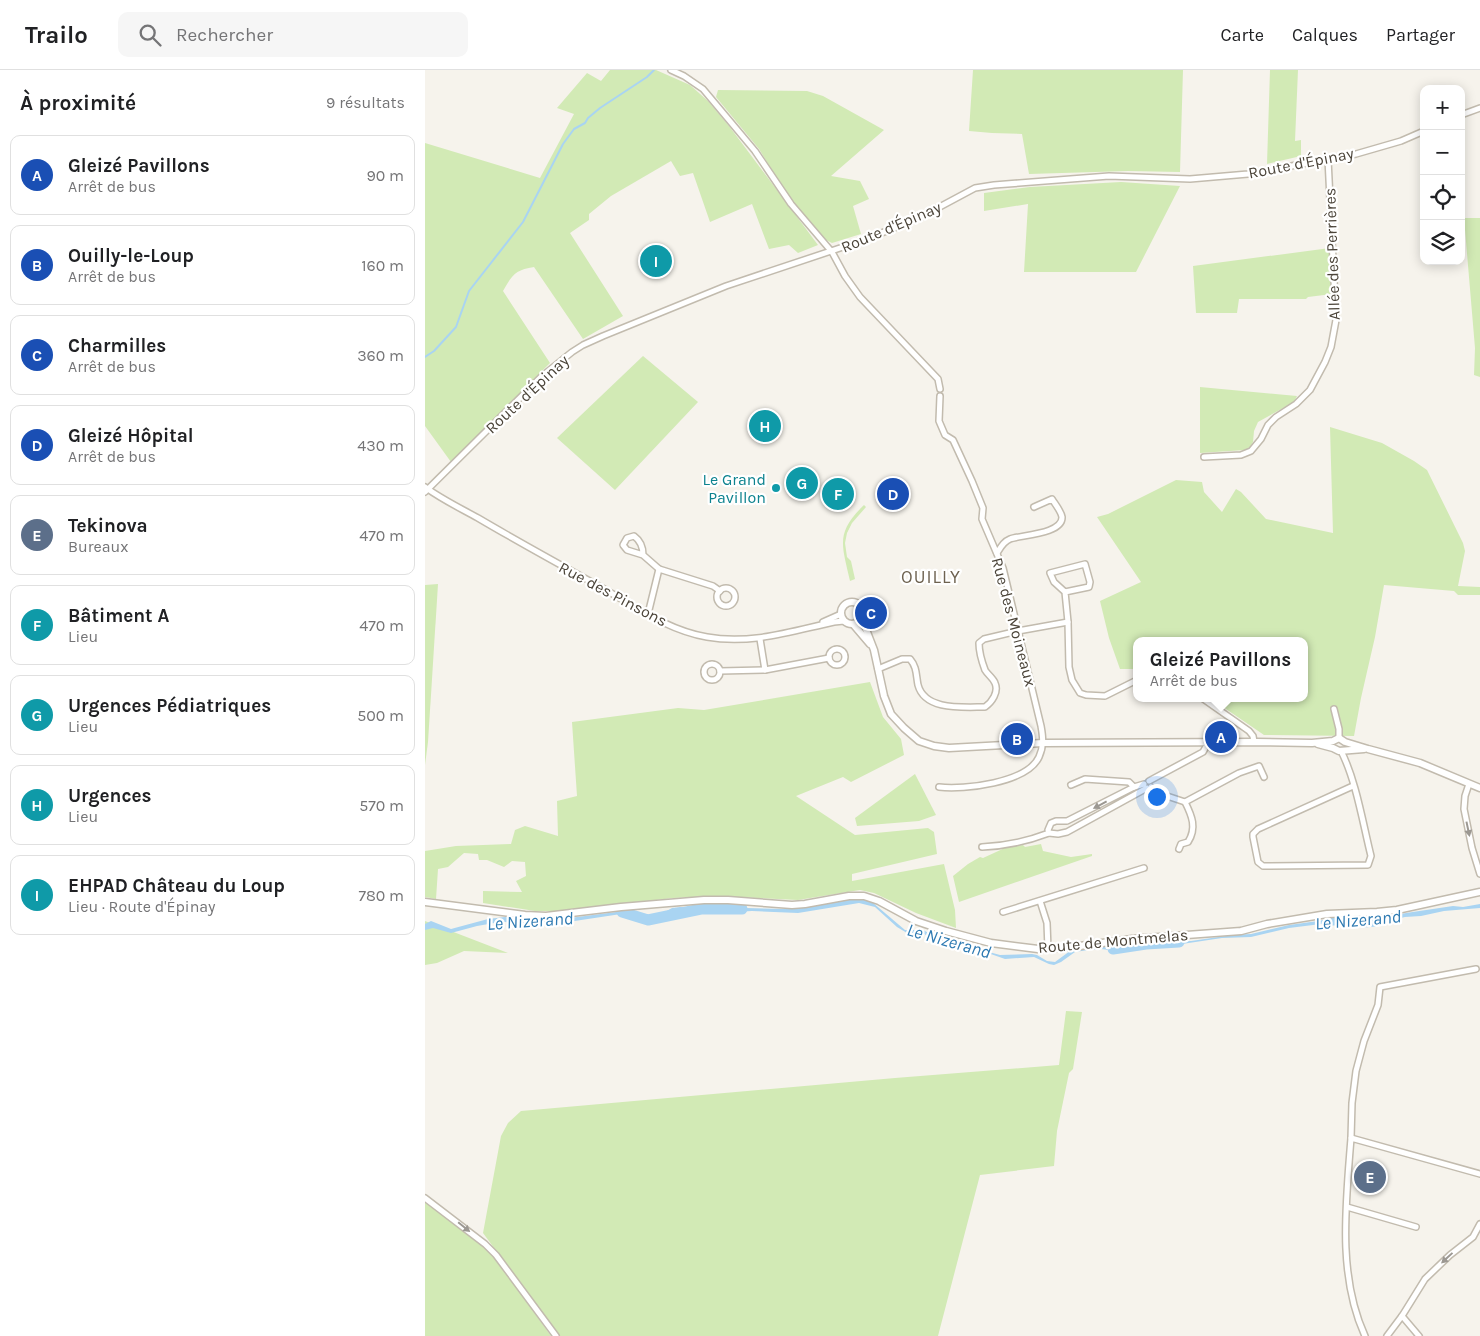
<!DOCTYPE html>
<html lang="fr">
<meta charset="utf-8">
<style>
body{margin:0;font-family:Karla,sans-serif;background:#f6f6f6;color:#202124}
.controls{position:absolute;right:15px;top:15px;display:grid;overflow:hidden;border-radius:10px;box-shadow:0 2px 12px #0003}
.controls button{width:45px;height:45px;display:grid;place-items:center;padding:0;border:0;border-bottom:1px solid #e0e0e0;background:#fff;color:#202124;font:25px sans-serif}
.you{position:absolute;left:731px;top:726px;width:18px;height:18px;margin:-12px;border:4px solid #fff;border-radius:50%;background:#1a73e8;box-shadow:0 0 0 8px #1a73e833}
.badge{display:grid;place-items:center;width:32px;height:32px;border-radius:50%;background:#ea580c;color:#fff;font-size:16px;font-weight:700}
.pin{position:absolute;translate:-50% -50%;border:2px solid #fff;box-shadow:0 1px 5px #0006}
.popup{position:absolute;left:708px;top:567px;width:175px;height:65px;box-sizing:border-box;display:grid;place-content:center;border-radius:10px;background:#fff;filter:drop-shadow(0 1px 4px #0005);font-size:16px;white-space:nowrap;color:#757577}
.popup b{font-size:19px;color:#202124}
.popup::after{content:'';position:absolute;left:50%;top:100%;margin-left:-10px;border:10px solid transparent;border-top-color:#fff}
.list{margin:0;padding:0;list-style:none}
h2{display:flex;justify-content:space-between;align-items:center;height:65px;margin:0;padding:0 20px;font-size:21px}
h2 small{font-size:16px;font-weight:400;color:#757577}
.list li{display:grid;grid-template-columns:32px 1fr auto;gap:15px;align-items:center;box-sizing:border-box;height:80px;margin:0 10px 10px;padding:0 10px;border:1px solid #e0e0e0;border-radius:10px}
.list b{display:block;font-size:19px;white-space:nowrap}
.list p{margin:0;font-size:16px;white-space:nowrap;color:#757577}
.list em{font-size:16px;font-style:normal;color:#757577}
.icon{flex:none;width:28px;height:28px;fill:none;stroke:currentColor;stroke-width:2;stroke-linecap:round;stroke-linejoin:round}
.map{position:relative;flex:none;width:1055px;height:1266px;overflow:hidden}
header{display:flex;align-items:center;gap:30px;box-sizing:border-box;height:70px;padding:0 25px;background:#fff;border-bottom:1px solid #e0e0e0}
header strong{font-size:24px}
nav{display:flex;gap:28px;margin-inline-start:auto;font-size:18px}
.search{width:350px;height:45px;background:#f6f6f6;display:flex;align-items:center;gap:12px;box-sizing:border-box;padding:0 18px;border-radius:10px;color:#757577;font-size:19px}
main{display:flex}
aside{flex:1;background:#fff}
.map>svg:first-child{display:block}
</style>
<header>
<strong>Trailo</strong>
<div class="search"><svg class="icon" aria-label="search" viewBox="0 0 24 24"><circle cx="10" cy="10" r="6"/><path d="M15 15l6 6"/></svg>Rechercher</div>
<nav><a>Carte</a><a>Calques</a><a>Partager</a></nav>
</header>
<main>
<aside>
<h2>À proximité<small>9 résultats</small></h2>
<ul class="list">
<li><span class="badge" style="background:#1a4fb4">A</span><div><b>Gleizé Pavillons</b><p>Arrêt de bus</p></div><em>90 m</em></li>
<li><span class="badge" style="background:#1a4fb4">B</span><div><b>Ouilly-le-Loup</b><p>Arrêt de bus</p></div><em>160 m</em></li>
<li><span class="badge" style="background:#1a4fb4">C</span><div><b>Charmilles</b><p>Arrêt de bus</p></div><em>360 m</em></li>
<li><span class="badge" style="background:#1a4fb4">D</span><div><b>Gleizé Hôpital</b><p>Arrêt de bus</p></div><em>430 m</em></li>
<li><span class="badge" style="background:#5c6f8a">E</span><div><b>Tekinova</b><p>Bureaux</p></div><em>470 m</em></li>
<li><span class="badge" style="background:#0f9aa8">F</span><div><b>Bâtiment A</b><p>Lieu</p></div><em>470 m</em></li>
<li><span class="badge" style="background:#0f9aa8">G</span><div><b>Urgences Pédiatriques</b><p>Lieu</p></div><em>500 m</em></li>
<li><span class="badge" style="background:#0f9aa8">H</span><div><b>Urgences</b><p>Lieu</p></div><em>570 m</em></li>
<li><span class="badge" style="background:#0f9aa8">I</span><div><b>EHPAD Château du Loup</b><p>Lieu · Route d'Épinay</p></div><em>780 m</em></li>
</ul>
</aside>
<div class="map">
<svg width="1055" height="1266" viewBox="0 0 1055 1266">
<rect width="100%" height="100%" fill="#f6f3ec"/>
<g fill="#d2eab5">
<path d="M185,0H231L265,15L283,31L304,56L393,175L373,183L364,175L344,179L327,134L285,152L268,103L255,106L246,91L186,126L164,144V150L145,163L198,246L158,269L109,197C90,200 87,205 78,221L125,293L26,392L0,356V73L115,108L149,44L132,38L162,3L176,11Z"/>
<polygon points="548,0 758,0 755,102 703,101 604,104 597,64 567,63 544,61"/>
<polygon points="845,0 873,0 870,71 876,70 876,86 842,94"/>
<polygon points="293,20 382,21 398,26 459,60 406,106 435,111 444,129 428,136 436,164 407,173 397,168 367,133 334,79 291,27"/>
<polygon points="696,112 755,116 711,202 599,202 603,134 559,141 559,123 605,117"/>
<polygon points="1039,148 1055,148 1055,307 1049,305 1050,278"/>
<polygon points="905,178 907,224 883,227 881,229 814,229 812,243 771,243 768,196"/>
<polygon points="218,286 273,332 190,420 132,368"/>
<polygon points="775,317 872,326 869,332 833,352 829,361 828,372 825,377 820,380 775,383"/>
<polygon points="905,357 957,373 989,391 1002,400 1038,473 1040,481 1033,516 1055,517 1055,525 1033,525 1029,521 959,515 950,567 936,628 929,666 839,665 798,637 801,628 880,628 880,571 765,571 754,569 750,571 712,571 712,599 695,599 684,568 675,531 716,512 672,447 683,444 751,410 777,412 779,422 797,442 811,419 816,422 841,449 908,463"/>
<path d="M439,435L441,437L427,453L422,463L420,473L422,487L426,491L430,509L425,511C417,475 410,463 439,435Z"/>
<polygon points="13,514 3,672 0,695 0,515"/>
<polygon points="445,612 458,647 476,669 479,685 426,712 418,707 371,726 430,765 503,758 509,762 512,784 427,804 427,811 519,794 530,840 531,858 491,843 449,823 435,820 373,830 291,826 248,828 137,841 110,841 58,833 58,821 97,822 91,811 101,806 100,792 87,791 79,797 62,790 54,790 53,784 39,783 23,797 13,799 11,829 0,827 0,781 31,776 86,774 90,760 100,756 133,766 132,731 152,726 147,652 253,638 279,640"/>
<polygon points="490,704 511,745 494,751 432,756 430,748"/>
<polygon points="616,774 618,781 646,787 667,784 667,786 534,832 528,806 543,794 555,787 558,788 582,777 598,775 600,777"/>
<polygon points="0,851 83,883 39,881 12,893 0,895"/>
<polygon points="641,941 657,942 648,999 644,1003 632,1061 629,1096 555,1105 513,1266 134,1266 58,1163 76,1066 83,1053 96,1041 470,1008 634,995"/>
<polygon points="0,1132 48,1168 69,1186 126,1266 0,1266"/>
</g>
<polygon fill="#a9d4f2" points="423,829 438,829 447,832 480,860 498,860 515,869 542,872 564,882 575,885 607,884 612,885 622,891 630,892 645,881 678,876 691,878 708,872 737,870 754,871 766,871 807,865 826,864 864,855 893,851 912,847 933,847 942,850 948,850 981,843 1028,836 1038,837 1055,834 1055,838 1019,841 996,846 980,847 955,853 943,854 930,849 918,850 896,854 864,858 826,867 797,868 757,874 739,873 723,874 704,877 692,881 676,879 663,880 650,882 636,892 629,895 624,894 609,887 580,889 543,876 520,874 508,870 498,863 482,863 472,857 450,837 434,833 373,843 327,841 309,842 300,839 284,841 268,840 251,841 231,851 221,852 213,851 196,844 143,852 103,853 92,856 81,852 75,852 52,856 26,863 8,858 0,860 0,854 6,851 26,859 63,849 80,847 121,851 199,841 216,848 221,848 233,846 247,838 255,837 282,839 297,836 312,839 321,838 363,839 391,836"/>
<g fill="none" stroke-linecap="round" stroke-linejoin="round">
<polyline stroke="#a9d4f2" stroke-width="2" points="0,287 9,281 31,257 44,221 98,152 138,74 149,59 160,53 163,48 175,38 222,7 229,0"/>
<g stroke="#a9d4f2" stroke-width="11">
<polyline points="197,842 223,850 276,839 317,839"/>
<path d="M908,850C922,847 935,854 949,851"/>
<polyline points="688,879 721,874 754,872"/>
</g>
<defs>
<g id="minor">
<polyline points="246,0 259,6 278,19 330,81 366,134 407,182 420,206 435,227 513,309 515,319"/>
<polyline points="1036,45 1055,38"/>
<polyline points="779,387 816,385 826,381 836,369 843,355 851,347 871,334 885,320 900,292 906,277 911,250 903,89"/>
<path d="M0,417C16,429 35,438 53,448C92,471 132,493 172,515C207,534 241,560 282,567C326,575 367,561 409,552L419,551"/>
<polyline points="0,422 116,307 147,282 158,275 178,266 301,216 439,170 494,148 550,118 569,115 684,106 765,109 823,104 931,84 976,71 999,61"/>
<path d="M572,483C576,477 578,472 585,469C596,465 638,464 637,447C636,441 630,434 627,429L609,437"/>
<path d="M218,485C218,477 216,471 209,466L202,468L198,475L202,480L218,485L234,499L288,516L295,521"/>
<circle cx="301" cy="527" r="9"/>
<polyline points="640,522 664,517 665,512 660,494 625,503 629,512 640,522 643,552 644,597 647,610 655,623 661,625 680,626 712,610"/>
<polyline points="223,544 234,499"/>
<polyline points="398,552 416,544"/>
<circle cx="412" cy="587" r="8"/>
<circle cx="287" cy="602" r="8"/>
<path d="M453,599L477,589H485C492,597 491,605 493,615C500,641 538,637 560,637C567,632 574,622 570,613C568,608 563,605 560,600C557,592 554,582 554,573L559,569L593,561L643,552"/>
<polyline points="340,600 404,588"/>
<polyline points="295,601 340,600 335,569"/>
<polyline points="777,628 824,661 828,666 829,672"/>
<polyline points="909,639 914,659 914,668"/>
<path d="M916,681C931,710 938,754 946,786L943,795L838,796L833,792L828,767V764L833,759L928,716"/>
<polyline points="724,711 778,682 783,673"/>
<polyline points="719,714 709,717 642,751 631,751 626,753 623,760 624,763 633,764 642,762 722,718"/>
<polyline points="1044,714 1040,726 1039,739 1047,778 1055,804"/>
<polyline points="646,715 660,709 704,712 709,717"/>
<path d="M514,717C539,720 602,713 614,687C619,676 618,667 616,656L578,498L557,449L558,438L547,411L528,370L520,365L514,351L515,326"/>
<path d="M726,717L733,723L760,732C767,746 772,758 763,772L756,774L754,779"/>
<polyline points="760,732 814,703 834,696 839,707"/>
<path d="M557,777C580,776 603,771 624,763"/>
<polyline points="615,831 622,853 623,879"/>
<polyline points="578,842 719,798"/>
<polyline points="926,1068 927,1033 931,1001 939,971 953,935 955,917 1051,899"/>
<polyline points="0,1128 60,1174 71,1185 131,1266"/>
<polyline points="922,1137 991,1157"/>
<polyline points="977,1246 994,1266"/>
<path d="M940,1266C912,1205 921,1133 926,1068L1055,1104"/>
<polyline points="962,1266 977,1246 1000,1209 1025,1185 1048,1167 1055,1154"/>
</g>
<g id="tertiary">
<circle cx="427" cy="543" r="11"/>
<polyline points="437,549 449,580 459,626 466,644 479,658 494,671 509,676 524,678 618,673 832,672 887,673 908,671 914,668 920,672 943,679 995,693 1055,718"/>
<polyline points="428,554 445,574"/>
<polyline points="893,674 908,678 914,681 939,679"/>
<polyline points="0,832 100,845 121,846 196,837 279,830 303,830 367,835 380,834 424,826 439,826 454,831 491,851 521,861 566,873 613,879 647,877 707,869 816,861 842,854 902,844 952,842 972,840 1055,822"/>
</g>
</defs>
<use href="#minor" stroke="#c2bbae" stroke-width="8"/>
<use href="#tertiary" stroke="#c2bbae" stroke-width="9"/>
<use href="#minor" stroke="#fff" stroke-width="5"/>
<use href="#tertiary" stroke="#fff" stroke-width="6"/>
</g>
<defs><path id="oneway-solid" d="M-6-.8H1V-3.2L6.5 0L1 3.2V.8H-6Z" transform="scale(1.25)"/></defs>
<g fill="#9c9892">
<use href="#oneway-solid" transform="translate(675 735) rotate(152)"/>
<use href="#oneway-solid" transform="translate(1043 759) rotate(78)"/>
<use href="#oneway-solid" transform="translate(39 1157) rotate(39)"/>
<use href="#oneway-solid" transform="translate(1022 1188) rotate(137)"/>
</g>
<circle fill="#0f9aa8" stroke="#fff" stroke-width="2" cx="351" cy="418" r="5"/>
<g text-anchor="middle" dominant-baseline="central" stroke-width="4.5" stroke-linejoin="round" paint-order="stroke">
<g font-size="16" fill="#4b4439" stroke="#fff">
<text transform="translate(876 93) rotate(-11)">Route d'Épinay</text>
<text transform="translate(466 157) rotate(-23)">Route d'Épinay</text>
<text transform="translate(907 184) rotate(-92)">Allée des Perrières</text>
<text transform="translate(102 324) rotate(-43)">Route d'Épinay</text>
<text transform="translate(188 524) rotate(28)">Rue des Pinsons</text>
<text transform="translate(589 552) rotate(75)">Rue des Moineaux</text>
<text transform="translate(688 871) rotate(-5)">Route de Montmelas</text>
</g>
<g font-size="16" fill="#0d838f" stroke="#fff" text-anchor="end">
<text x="341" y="409">Le Grand<tspan x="341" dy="18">Pavillon</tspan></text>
</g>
<g font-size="18" letter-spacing="1" fill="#6e6250" stroke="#fff">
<text x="506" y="507">OUILLY</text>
</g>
<g font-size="18" font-style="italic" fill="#2e7ab2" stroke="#fff">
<text transform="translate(933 850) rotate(-5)">Le Nizerand</text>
<text transform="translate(105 851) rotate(-4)">Le Nizerand</text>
<text transform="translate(524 871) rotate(16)">Le Nizerand</text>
</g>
</g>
</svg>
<div class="controls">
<button>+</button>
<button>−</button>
<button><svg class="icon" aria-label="locate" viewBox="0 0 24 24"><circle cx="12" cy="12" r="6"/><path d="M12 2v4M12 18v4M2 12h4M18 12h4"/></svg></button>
<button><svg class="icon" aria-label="layers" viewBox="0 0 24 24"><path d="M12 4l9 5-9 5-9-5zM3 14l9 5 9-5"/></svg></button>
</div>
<div class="you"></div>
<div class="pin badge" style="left:796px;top:667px;background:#1a4fb4">A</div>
<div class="popup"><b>Gleizé Pavillons</b>Arrêt de bus</div>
<div class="pin badge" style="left:592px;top:669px;background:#1a4fb4">B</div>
<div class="pin badge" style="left:446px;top:543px;background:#1a4fb4">C</div>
<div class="pin badge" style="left:468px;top:424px;background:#1a4fb4">D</div>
<div class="pin badge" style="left:945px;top:1107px;background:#5c6f8a">E</div>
<div class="pin badge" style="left:413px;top:424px;background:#0f9aa8">F</div>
<div class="pin badge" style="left:377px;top:413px;background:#0f9aa8">G</div>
<div class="pin badge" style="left:340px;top:356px;background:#0f9aa8">H</div>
<div class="pin badge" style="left:231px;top:191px;background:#0f9aa8">I</div>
</div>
</main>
